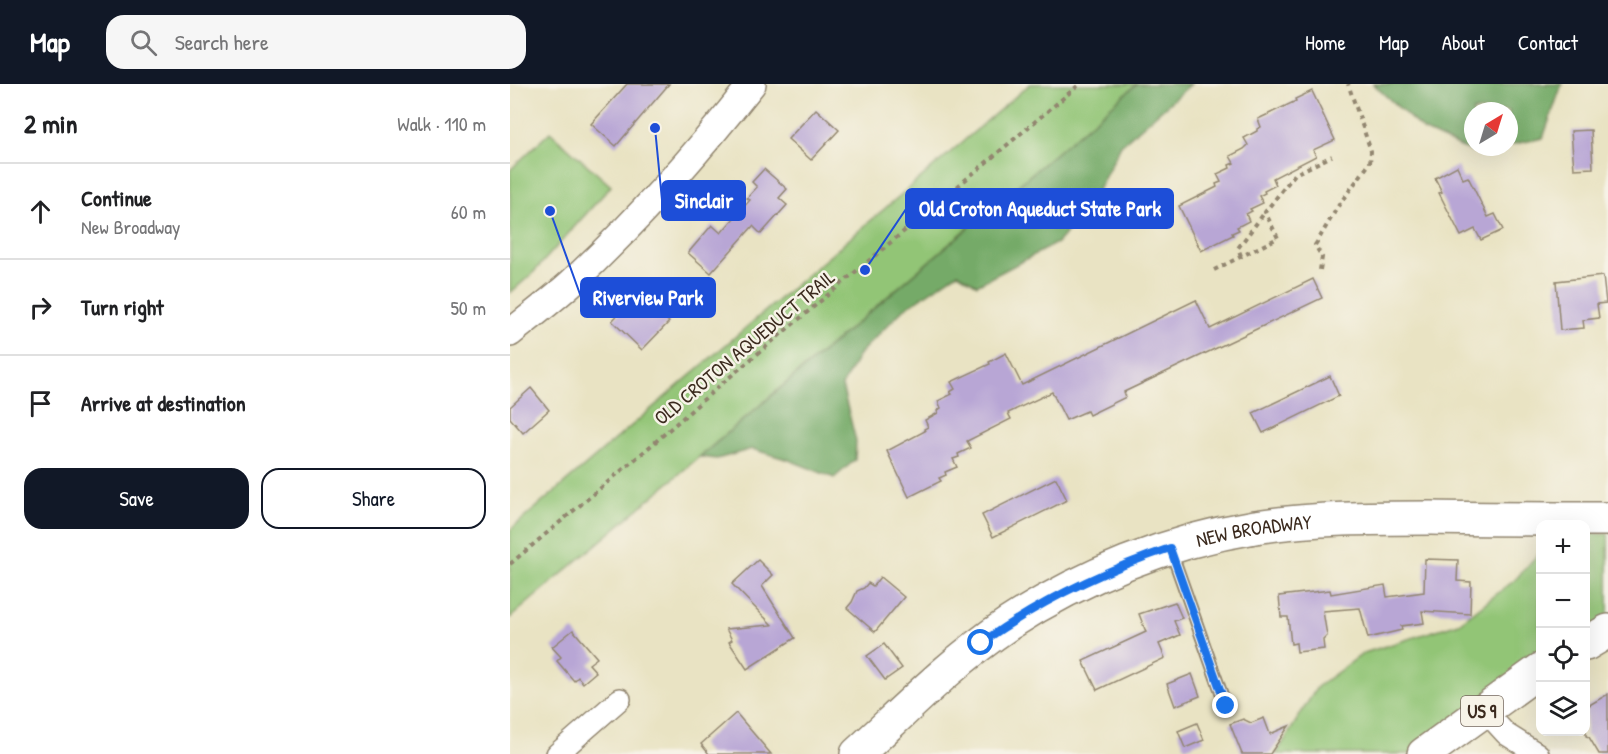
<!DOCTYPE html>
<meta charset="utf-8">
<style>
body{margin:0;font-family:"Patrick Hand",sans-serif;background:#f6f6f6;color:#202124}
.controls{position:absolute;right:18px;bottom:18px;display:grid;overflow:hidden;border-radius:12px;box-shadow:0 6px 24px #0002}
.controls button{width:54px;height:54px;display:grid;place-items:center;padding:0;border:0;border-bottom:2px solid #e0e0e0;background:#fff;color:#202124;font:30px sans-serif}
.compass{position:absolute;left:954px;top:18px;width:54px;height:54px;border-radius:50%;background:#fff;box-shadow:0 6px 24px #0002;rotate:38deg}
.stop{position:absolute;width:18px;height:18px;margin:-14px;border:4px solid #1a73e8;border-radius:50%;background:#fff}
.stop.end{background:#1a73e8;border-color:#fff;box-shadow:0 2px 6px #0008}
.list{margin:0;padding:0;list-style:none}
h2{display:flex;justify-content:space-between;align-items:center;height:78px;margin:0;padding:0 24px;font-size:26px}
h2 small{font-size:20px;font-weight:400;color:#757577}
.list li{display:grid;grid-template-columns:39px 1fr auto;gap:18px;align-items:center;box-sizing:border-box;height:96px;padding:0 24px;border-top:2px solid #e0e0e0}
.list b{display:block;font-size:22px;white-space:nowrap}
.list p{margin:0;font-size:20px;white-space:nowrap;color:#757577}
.list em{font-size:20px;font-style:normal;color:#757577}
.actions{display:flex;gap:12px;padding:18px 24px}
.actions a{flex:1;padding:14px 0;border:2px solid #111827;border-radius:18px;text-align:center;font-size:21px;color:#111827}
.actions .main{background:#111827;color:#fff}
.icon{flex:none;width:33px;height:33px;fill:none;stroke:currentColor;stroke-width:2;stroke-linecap:round;stroke-linejoin:round}
.map{position:relative;flex:none;width:1098px;height:670px;overflow:hidden}
header{display:flex;align-items:center;gap:36px;box-sizing:border-box;height:84px;padding:0 30px;background:#111827;color:#fff}
header strong{font-size:28px}
nav{display:flex;gap:33px;margin-inline-start:auto;font-size:21px}
.search{width:420px;height:54px;background:#f6f6f6;display:flex;align-items:center;gap:15px;box-sizing:border-box;padding:0 21px;border-radius:18px;color:#757577;font-size:22px}
main{display:flex}
aside{flex:1;background:#fff}
.map>svg:first-child{display:block}
</style>
<header>
<strong>Map</strong>
<div class="search"><svg class="icon" aria-label="search" viewBox="0 0 24 24"><circle cx="10" cy="10" r="6"/><path d="M15 15l6 6"/></svg>Search here</div>
<nav><a>Home</a><a>Map</a><a>About</a><a>Contact</a></nav>
</header>
<main>
<aside>
<h2>2 min<small>Walk · 110 m</small></h2>
<ul class="list">
<li><svg class="icon" aria-label="ahead" viewBox="0 0 24 24"><path d="M12 20V5M6 11l6-6 6 6"/></svg><div><b>Continue</b><p>New Broadway</p></div><em>60 m</em></li>
<li><svg class="icon" aria-label="right" viewBox="0 0 24 24"><path d="M7 20v-9h11M14 6l5 5-5 5"/></svg><div><b>Turn right</b></div><em>50 m</em></li>
<li><svg class="icon" aria-label="arrive" viewBox="0 0 24 24"><path d="M6 21V4h12l-3 4 3 4H6"/></svg><div><b>Arrive at destination</b></div></li>
</ul>
<div class="actions"><a class="main">Save</a><a>Share</a></div>
</aside>
<div class="map">
<svg width="1098" height="670" viewBox="0 0 1098 670">
<rect width="100%" height="100%" fill="#f7f3e8"/>
<filter id="ink" filterUnits="userSpaceOnUse"><feTurbulence type="fractalNoise" baseFrequency=".0167" numOctaves="2"/><feDisplacementMap in="SourceGraphic" scale="12" xChannelSelector="R" yChannelSelector="G"/><feConvolveMatrix kernelMatrix="1 2 1 2 8 2 1 2 1" color-interpolation-filters="sRGB"/></filter>
<filter id="wash" filterUnits="userSpaceOnUse"><feTurbulence type="fractalNoise" baseFrequency=".008" numOctaves="4" result="noise"/><feDisplacementMap in="SourceGraphic" scale="24" xChannelSelector="R" yChannelSelector="G"/><feGaussianBlur stdDeviation="1.35" result="paint"/><feColorMatrix in="noise" values="0 0 0 0 0 0 0 0 0 0 0 0 0 0 0 0 0 1.4 0 .05"/><feComposite in="paint" operator="in"/></filter>
<g filter="url(#wash)">
<rect width="100%" height="100%" fill="#e9e3c3"/>
<g fill="#92c576" stroke="#66784a" stroke-width="1.5">
<polygon points="520,0 627,0 0,534 0,446"/>
<polygon points="40,48 101,102 23,189 0,209 0,86"/>
<polygon points="1076,450 1098,450 1098,534 1076,547"/>
<polygon points="1030,468 1030,576 905,670 766,670 807,603 854,569 949,539 1005,496"/>
</g>
<g fill="#75aa67" stroke="#586a42" stroke-width="1.5">
<polygon points="627,0 681,0 611,61 580,122 547,159 467,201 448,189 394,225 350,269 332,302 346,357 345,376 324,394 279,376 242,365 207,375 190,373"/>
<polygon points="863,0 1052,0 1033,54 999,61 999,27 963,27 963,63 988,63 962,68 913,46"/>
</g>
<g id="blocks">
<g fill="#b8a6d5">
<polygon points="117,0 159,0 106,62 81,40"/>
<polygon points="802,7 825,56 803,66 806,72 763,94 766,101 754,107 755,109 749,112 753,119 740,125 742,127 736,130 739,137 727,143 729,146 722,149 723,151 691,167 669,122 707,103 706,100 711,98 707,90 720,84 719,81 724,79 720,72 734,65 738,61 734,54 747,47 747,45 751,43 748,35 786,17 785,15"/>
<polygon points="306,25 329,46 301,76 278,55"/>
<polygon points="1081,46 1083,84 1064,85 1061,47"/>
<polygon points="947,82 953,95 958,93 978,133 985,130 993,146 971,156 965,145 951,152 929,109 932,108 925,94"/>
<polygon points="254,85 277,105 269,114 277,121 251,150 243,142 201,189 178,169 202,141 211,149 240,116 237,114 247,103 242,98"/>
<polygon points="1093,192 1096,219 1087,220 1089,234 1073,236 1074,244 1050,246 1046,197"/>
<polygon points="803,195 812,214 614,308 616,313 579,331 577,327 556,336 542,308 498,329 501,335 457,357 461,364 448,370 449,373 443,375 447,383 435,388 436,391 429,394 431,397 399,413 377,367 415,347 414,345 418,343 415,336 428,329 427,327 431,324 428,317 442,310 440,308 445,305 441,298 480,280 479,278 496,269 512,301 686,216 700,245"/>
<polygon points="128,209 159,238 132,266 102,237"/>
<polygon points="820,292 829,312 753,349 743,329"/>
<polygon points="21,304 39,326 13,349 0,334 0,323"/>
<polygon points="546,394 557,416 483,453 472,431"/>
<polygon points="915,475 948,476 947,497 961,498 960,530 912,527 914,539 891,542 892,546 858,554 850,524 813,527 817,552 813,556 814,565 787,568 786,559 781,560 778,533 771,533 769,512 820,506 821,510 875,501 877,513 914,508"/>
<polygon points="248,476 263,491 252,502 285,554 237,585 219,558 222,556 216,545 262,541 222,500"/>
<polygon points="370,493 394,513 365,548 337,524 342,518 347,507 354,504 358,499 363,502"/>
<polygon points="665,518 672,534 664,537 670,551 649,560 655,574 587,606 573,577 636,548 629,530"/>
<polygon points="63,546 87,574 79,580 86,588 73,599 68,593 64,597 47,577 51,573 42,563"/>
<polygon points="374,560 392,584 375,596 357,572"/>
<polygon points="682,590 690,612 665,622 657,600"/>
<polygon points="1098,610 1098,670 1089,670 1079,653 1076,652 1076,623"/>
<polygon points="226,629 261,670 199,670 191,660"/>
<polygon points="754,634 760,650 779,642 760,670 732,670 720,640 733,635 741,639"/>
<polygon points="687,639 694,656 675,664 668,647"/>
</g>
</g>
</g>
<g filter="url(#ink)">
<use href="#blocks" fill-opacity="0" stroke="#928670" stroke-width="1.5"/>
<g fill="none" stroke-linecap="round" stroke-linejoin="round">
<defs>
<polyline id="service" points="661,467 716,622"/>
<g id="minor">
<polyline points="974,626 996,650 1028,670"/>
<polyline points="47,670 110,615"/>
</g>
<path id="tertiary" d="M0,249C20,233 41,217 60,200C127,138 186,71 242,0"/>
<g id="primary">
<polyline points="1076,560 1098,547"/>
<path id="s1" d="M347,670C396,625 443,577 498,540C572,492 658,457 745,443C804,434 862,434 921,434C980,435 1039,435 1098,435"/>
<polyline points="914,670 1030,586"/>
</g>
</defs>
<use href="#service" stroke="#928670" stroke-width="14"/>
<use href="#minor" stroke="#928670" stroke-width="24"/>
<use href="#tertiary" stroke="#928670" stroke-width="30"/>
<use href="#primary" stroke="#928670" stroke-width="36"/>
<g stroke="#928670" stroke-width="4" stroke-dasharray="4.5 4.5" stroke-linecap="butt">
<polyline points="731,172 728,164 755,128"/>
<polyline points="704,186 768,154 755,128 785,90 822,72"/>
<polyline points="810,186 812,173 805,161 807,158 830,119 860,79 861,67 838,0"/>
<polyline points="0,480 136,366 209,302 570,0"/>
</g>
<use href="#service" stroke="#fff" stroke-width="10"/>
<use href="#minor" stroke="#fff" stroke-width="21"/>
<use href="#tertiary" stroke="#fff" stroke-width="27"/>
<use href="#primary" stroke="#fff" stroke-width="33"/>
</g>
</g>
<g fill="none" stroke-linecap="round" stroke-linejoin="round" filter="url(#ink)">
<path stroke="#1a73e8" stroke-width="8" d="M471,559C530,517 592,487 660,464L716,622"/>
</g>
<g text-anchor="middle" dominant-baseline="central" stroke-width="5" stroke-linejoin="round" paint-order="stroke">
<rect fill="#f7f3e8" stroke="#73665b" stroke-width="1.5" x="951" y="612" width="42" height="30" rx="4.5"/>
<g font-size="18" font-weight="bold" fill="#3b2a1e">
<text x="972" y="627">US 9</text>
</g>
<g font-size="20" fill="#3b2a1e" stroke="#f7f3e8">
<text transform="translate(234 263) rotate(-40)">OLD CROTON AQUEDUCT TRAIL</text>
<text stroke="none"><textPath href="#s1" startOffset="465">NEW BROADWAY</textPath></text>
</g>
</g>
<path fill="none" stroke="#1d4ed8" stroke-width="2" d="M145 44L152 116M355 186L396 125M40 127L71 213"/>
<g fill="#1d4ed8" stroke="#f7f3e8" stroke-width="2">
<circle cx="145" cy="44" r="6"/>
<circle cx="355" cy="186" r="6"/>
<circle cx="40" cy="127" r="6"/>
</g>
<g fill="#1d4ed8" stroke="#1d4ed8" stroke-width="2">
<rect x="152" y="97" width="83" height="39" rx="6"/>
<rect x="396" y="105" width="267" height="39" rx="6"/>
<rect x="71" y="194" width="134" height="39" rx="6"/>
</g>
<g font-size="21" text-anchor="middle" font-weight="bold" fill="#fff">
<text x="194" y="124">Sinclair</text>
<text x="530" y="132">Old Croton Aqueduct State Park</text>
<text x="138" y="221">Riverview Park</text>
</g>
</svg>
<div class="controls">
<button>+</button>
<button>−</button>
<button><svg class="icon" aria-label="locate" viewBox="0 0 24 24"><circle cx="12" cy="12" r="6"/><path d="M12 2v4M12 18v4M2 12h4M18 12h4"/></svg></button>
<button><svg class="icon" aria-label="layers" viewBox="0 0 24 24"><path d="M12 4l9 5-9 5-9-5zM3 14l9 5 9-5"/></svg></button>
</div>
<svg class="compass" viewBox="-18 -18 36 36"><path d="M0-13l5 13h-10z" fill="#e53935"/><path d="M0 13l5-13h-10z" fill="#757577"/></svg>
<div class="stop" style="left:471px;top:559px"></div>
<div class="stop end" style="left:716px;top:622px"></div>
</div>
</main>
